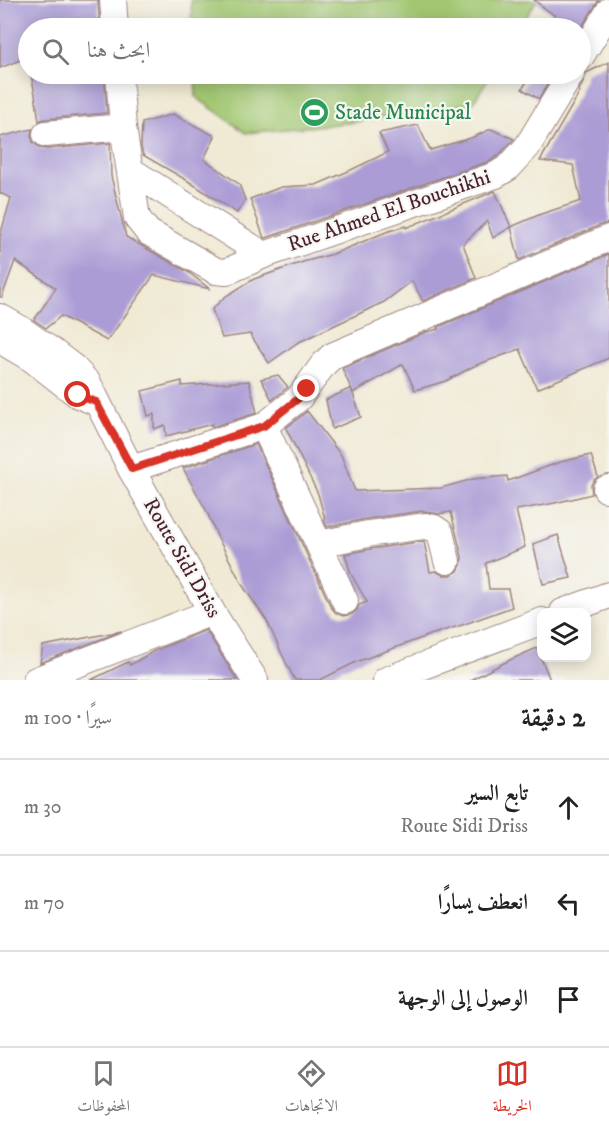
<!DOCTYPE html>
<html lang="ar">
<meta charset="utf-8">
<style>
body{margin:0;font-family:"IM FELL DW Pica",Amiri,serif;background:#f6f6f6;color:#222;direction:rtl}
.controls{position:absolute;right:18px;bottom:18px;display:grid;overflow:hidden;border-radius:12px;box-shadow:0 3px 15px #0003}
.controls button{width:54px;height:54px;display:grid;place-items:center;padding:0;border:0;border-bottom:2px solid #e0e0e0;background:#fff;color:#222;font:30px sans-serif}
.stop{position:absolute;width:18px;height:18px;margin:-14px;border:4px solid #d93025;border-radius:50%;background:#fff}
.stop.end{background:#d93025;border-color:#fff;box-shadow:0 2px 6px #0008}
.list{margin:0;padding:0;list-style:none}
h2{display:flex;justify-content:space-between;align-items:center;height:78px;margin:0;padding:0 24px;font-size:26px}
h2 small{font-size:20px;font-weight:400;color:#767676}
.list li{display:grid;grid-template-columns:39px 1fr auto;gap:18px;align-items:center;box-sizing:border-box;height:96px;padding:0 24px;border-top:2px solid #e0e0e0}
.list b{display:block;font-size:22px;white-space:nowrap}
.list p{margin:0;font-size:20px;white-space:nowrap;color:#767676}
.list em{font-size:20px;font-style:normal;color:#767676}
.icon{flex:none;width:33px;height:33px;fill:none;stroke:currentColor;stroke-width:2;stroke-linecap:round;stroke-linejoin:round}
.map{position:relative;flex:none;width:609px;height:680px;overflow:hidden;direction:ltr}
.search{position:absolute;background:#fff;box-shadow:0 3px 15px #0003;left:18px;right:18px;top:18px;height:66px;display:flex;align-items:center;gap:15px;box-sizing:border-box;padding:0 21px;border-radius:33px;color:#767676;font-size:22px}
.sheet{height:366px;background:#fff}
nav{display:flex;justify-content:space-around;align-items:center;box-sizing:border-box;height:84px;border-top:2px solid #e0e0e0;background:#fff;font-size:16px;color:#767676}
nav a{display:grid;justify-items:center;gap:3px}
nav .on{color:#d93025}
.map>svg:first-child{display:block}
</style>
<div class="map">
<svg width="609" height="680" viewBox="0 0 609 680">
<rect width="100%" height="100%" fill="#f6f6f2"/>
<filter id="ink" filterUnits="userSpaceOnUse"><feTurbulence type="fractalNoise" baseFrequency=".0167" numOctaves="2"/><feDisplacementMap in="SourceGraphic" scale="12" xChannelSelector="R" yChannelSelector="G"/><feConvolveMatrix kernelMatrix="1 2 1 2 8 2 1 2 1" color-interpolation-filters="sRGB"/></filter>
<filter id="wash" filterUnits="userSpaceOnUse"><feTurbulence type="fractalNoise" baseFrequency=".008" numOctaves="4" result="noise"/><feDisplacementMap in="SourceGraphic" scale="24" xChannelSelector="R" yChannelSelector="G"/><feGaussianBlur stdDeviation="1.35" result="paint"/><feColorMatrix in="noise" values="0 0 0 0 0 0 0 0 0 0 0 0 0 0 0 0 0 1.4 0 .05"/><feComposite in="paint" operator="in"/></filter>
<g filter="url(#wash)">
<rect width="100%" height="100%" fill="#f0ead4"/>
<g fill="#a2c772" stroke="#76734e" stroke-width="1.5">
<polygon points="191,0 537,0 519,28 192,28"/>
<polygon points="195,74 491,74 473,103 347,123 246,133 196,97"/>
</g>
<g id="blocks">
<g fill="#ab9cd5">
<polygon points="0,0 98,0 100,28 28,28 28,57 0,68"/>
<polygon points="534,0 599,0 581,28 559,28 563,22"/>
<polygon points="609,62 609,223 603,224 519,260 511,227 541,214 581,201 573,165 540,161 580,92 579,90 584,81 586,73"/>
<polygon points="31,74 104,74 107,113 45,119 39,121 35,94"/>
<polygon points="532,74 554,74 539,99 522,89"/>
<polygon points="173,114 215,136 204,159 239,184 245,200 237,213 188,181 143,155 141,147 142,123"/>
<polygon points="418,125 430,150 471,138 491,129 514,139 499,155 490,161 266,238 264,238 250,199 281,187 316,185 351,170 388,152 379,133"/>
<polygon points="32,129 31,136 33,142 40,148 47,149 110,143 111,176 126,237 188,272 210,289 154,275 107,341 61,316 46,328 34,320 56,288 15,261 2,297 0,297 0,236 11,198 0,193 0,137"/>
<polygon points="495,191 511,227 493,238 487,221 463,244 476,278 423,301 412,281 384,302 297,343 269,363 250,334 222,338 212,309 226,296 254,279 303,262 333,254 386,232 406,226 406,228"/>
<polygon points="609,254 609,358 537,389 520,349 474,366 446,381 415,390 403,364 353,393 342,368 426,332 439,329 438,327"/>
<polygon points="278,375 288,387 272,400 261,379"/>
<polygon points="182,381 182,386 249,381 257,413 212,427 212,424 166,436 165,425 154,429 154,414 148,416 142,391"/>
<polygon points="351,388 361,417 332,429 326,400"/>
<polygon points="307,411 341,455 355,491 441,488 473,479 507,476 508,481 560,462 591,455 598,477 594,480 591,485 592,494 555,503 516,510 525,547 486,563 489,589 508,589 512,607 462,625 430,635 356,662 320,680 295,680 286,663 267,621 243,586 218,538 207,512 183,468 256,444 331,607 336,613 343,616 352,614 357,610 359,605 367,602 351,574 345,554 371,549 424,541 430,572 436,571 443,575 451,575 458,571 461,565 462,557 451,512 438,514 423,511 366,519 327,527 324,519 325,519 318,494 286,428"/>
<polygon points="558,535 571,578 543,584 533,544"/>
<polygon points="206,630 237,680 91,680 128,662 130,665 154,651"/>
<polygon points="122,631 40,663 43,646"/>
<polygon points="537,648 550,680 470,680 512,659"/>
</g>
</g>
</g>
<g filter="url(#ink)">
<use href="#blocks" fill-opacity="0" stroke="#9d8480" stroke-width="1.5"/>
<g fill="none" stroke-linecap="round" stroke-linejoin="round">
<defs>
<g id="minor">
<polyline points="113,0 115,28"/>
<polyline points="580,58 609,11"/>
<polyline points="119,74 123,127 137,218 148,232 216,271 226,272 264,255 496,175 509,167 527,147 571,74"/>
<polyline points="46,134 123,127"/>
<polyline points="130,170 264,255"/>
<polyline points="0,317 19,328 56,354 73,367 88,383 131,469 212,612 255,680"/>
<polyline points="0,340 32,359 78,395 93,401"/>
<polyline points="264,426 345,601"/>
<polyline points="131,469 264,426 299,398 323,365 332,356 609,238"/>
<polyline points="606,489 609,488"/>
<polyline points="319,544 368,534 425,526 434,528 440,532 447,561"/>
<polyline points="563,612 609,595"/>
<polyline points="36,680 212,612"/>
<polyline points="386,680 542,621"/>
</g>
</defs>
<use href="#minor" stroke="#9d8480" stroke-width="28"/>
<use href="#minor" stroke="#fff" stroke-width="26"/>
</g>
</g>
<g fill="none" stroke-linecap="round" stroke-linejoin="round" filter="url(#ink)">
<polyline stroke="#d93025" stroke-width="8" points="78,395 96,402 132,469 264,426 299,398 307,389"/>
</g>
<defs>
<symbol id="stadium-disc" viewBox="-11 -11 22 22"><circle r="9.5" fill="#2e9e5b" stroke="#f6f6f2"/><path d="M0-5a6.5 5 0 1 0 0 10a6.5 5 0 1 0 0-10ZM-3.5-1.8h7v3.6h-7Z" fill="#fff"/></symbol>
</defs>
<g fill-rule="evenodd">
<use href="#stadium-disc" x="298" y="96" width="33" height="33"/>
</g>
<g text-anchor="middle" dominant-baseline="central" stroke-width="4.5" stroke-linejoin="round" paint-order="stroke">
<g font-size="21" fill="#27864d" stroke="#f6f6f2" text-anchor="start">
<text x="335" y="113">Stade Municipal</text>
</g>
<g font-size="21" fill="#4a1f2b" stroke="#f6f6f2">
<text transform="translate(389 211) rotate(-19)">Rue Ahmed El Bouchikhi</text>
<text transform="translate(182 558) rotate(60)">Route Sidi Driss</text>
</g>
</g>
</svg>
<div class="controls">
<button><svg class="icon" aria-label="layers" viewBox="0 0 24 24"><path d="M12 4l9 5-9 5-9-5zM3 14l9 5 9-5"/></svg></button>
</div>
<div class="stop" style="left:78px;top:395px"></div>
<div class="stop end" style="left:307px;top:389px"></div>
<div class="search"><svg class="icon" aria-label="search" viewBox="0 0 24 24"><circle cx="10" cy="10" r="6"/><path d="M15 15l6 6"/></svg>ابحث هنا</div>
</div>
<section class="sheet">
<h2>2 دقيقة<small>سيرًا · 100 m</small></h2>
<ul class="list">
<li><svg class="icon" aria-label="ahead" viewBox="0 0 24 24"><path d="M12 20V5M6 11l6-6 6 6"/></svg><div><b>تابع السير</b><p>Route Sidi Driss</p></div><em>30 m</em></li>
<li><svg class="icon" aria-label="left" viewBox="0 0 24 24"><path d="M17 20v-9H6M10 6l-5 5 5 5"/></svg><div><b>انعطف يسارًا</b></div><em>70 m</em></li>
<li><svg class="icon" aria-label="arrive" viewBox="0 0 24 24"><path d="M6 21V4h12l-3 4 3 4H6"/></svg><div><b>الوصول إلى الوجهة</b></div></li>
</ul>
</section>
<nav>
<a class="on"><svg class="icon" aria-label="map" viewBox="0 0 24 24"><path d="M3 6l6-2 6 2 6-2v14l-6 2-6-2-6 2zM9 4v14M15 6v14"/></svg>الخريطة</a>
<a><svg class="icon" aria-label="directions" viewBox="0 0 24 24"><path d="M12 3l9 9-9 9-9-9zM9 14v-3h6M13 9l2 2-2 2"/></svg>الاتجاهات</a>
<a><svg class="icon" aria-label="saved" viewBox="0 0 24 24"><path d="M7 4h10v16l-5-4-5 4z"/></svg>المحفوظات</a>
</nav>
